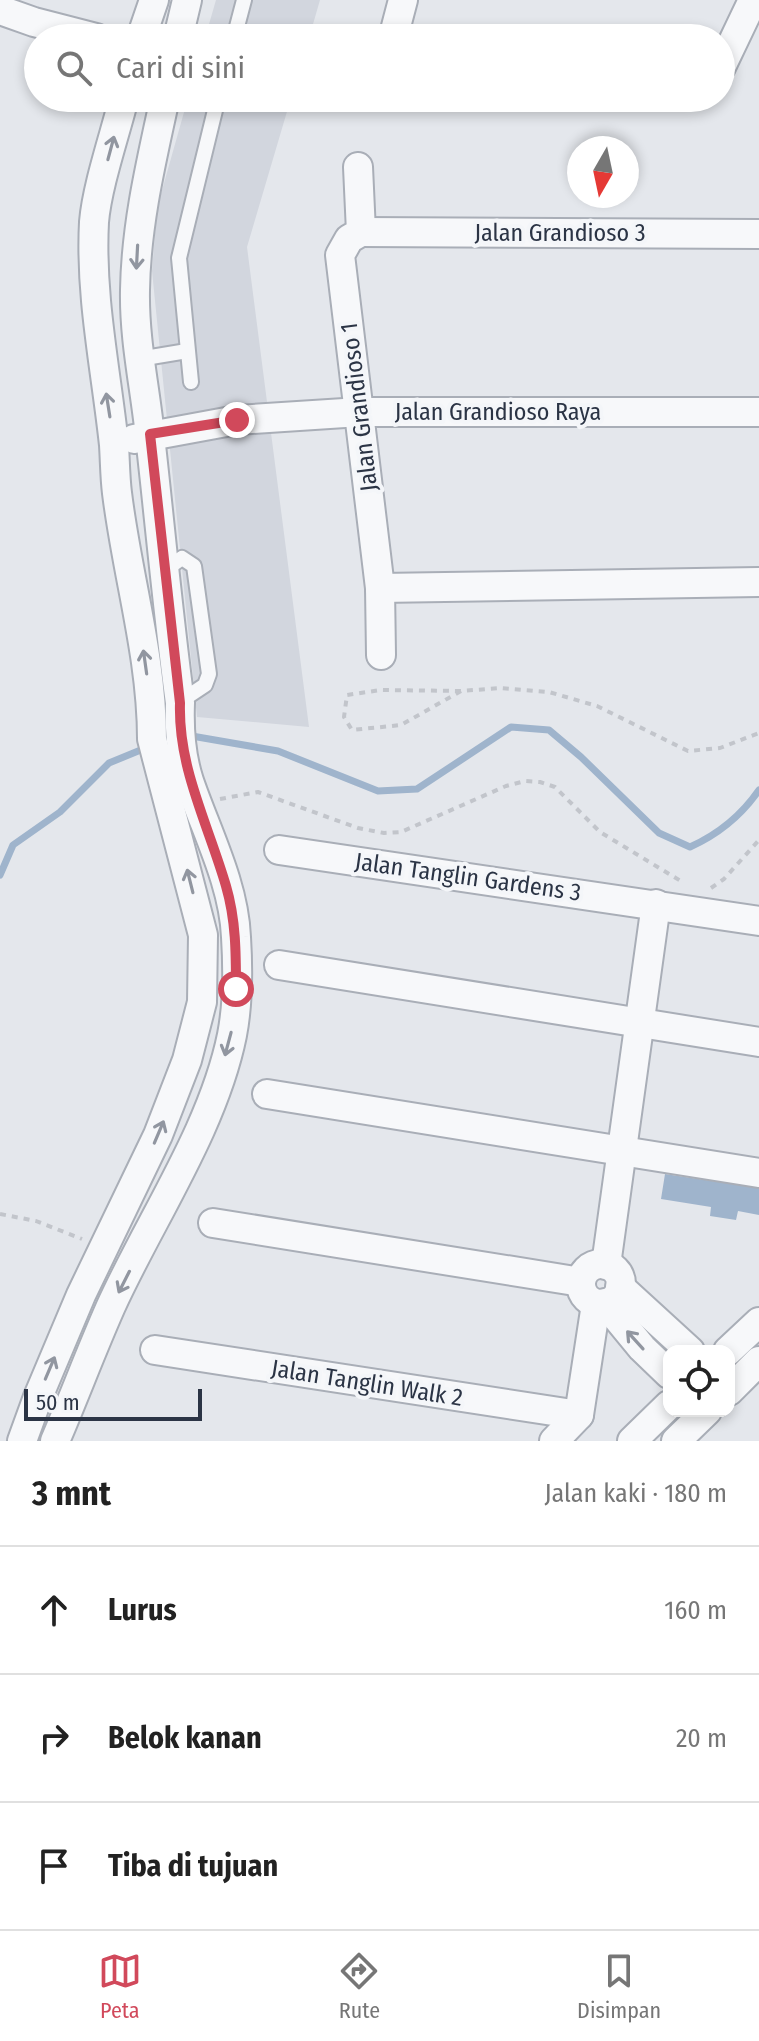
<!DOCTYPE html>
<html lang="id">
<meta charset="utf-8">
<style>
body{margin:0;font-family:"Fira Sans Condensed",sans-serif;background:#f6f6f6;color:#222}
.controls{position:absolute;right:24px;bottom:24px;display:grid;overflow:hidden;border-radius:16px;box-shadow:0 4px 12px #0003}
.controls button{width:72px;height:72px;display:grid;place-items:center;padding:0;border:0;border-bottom:2px solid #e0e0e0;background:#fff;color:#222;font:40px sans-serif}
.compass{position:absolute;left:567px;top:136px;width:72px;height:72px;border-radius:50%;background:#fff;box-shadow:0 4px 12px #0003;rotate:189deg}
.scale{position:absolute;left:24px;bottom:20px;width:178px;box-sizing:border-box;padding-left:8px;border:4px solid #2b3445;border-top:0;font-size:22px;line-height:28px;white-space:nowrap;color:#2b3445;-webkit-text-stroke:6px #f4f6f9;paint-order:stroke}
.stop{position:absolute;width:24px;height:24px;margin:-18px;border:6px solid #d1495b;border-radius:50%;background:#fff}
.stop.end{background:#d1495b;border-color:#fff;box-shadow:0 2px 8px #0008}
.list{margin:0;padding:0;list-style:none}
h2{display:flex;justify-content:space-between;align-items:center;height:104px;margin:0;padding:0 32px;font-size:34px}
h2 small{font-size:26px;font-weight:400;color:#767676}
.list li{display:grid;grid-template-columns:52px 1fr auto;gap:24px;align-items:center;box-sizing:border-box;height:128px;padding:0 32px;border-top:2px solid #e0e0e0}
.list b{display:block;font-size:30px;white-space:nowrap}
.list em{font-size:26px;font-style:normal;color:#767676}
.icon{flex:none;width:44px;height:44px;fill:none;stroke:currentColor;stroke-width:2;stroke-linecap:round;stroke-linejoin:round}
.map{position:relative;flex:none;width:759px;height:1441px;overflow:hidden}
.search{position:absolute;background:#fff;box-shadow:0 4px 12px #0003;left:24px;right:24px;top:24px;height:88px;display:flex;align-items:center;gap:20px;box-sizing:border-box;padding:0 28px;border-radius:44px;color:#767676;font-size:30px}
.sheet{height:488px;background:#fff}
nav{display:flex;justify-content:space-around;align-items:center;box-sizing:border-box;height:112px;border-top:2px solid #e0e0e0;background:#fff;font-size:22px;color:#767676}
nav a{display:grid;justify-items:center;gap:4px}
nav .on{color:#d1495b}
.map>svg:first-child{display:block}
</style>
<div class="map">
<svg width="759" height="1441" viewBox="0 0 759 1441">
<rect width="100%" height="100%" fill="#e4e7ec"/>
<g fill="#d2d6de">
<polygon points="216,0 320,0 309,38 205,38"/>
<polygon points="188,98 291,98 247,247 309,727 197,717 152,271 157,208"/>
</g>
<polygon fill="#9fb4cc" points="665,1174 759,1188 759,1215 738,1211 736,1220 710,1216 711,1207 661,1199"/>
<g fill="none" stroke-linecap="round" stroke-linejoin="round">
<g stroke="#9fb4cc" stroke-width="7">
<path d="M186,735L278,751L378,791L417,789L511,727L549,730L581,757L659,833L690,847C719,834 741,816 759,790"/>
<polyline points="0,875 13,845 60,812 109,763 148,747"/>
</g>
<defs>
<g id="service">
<polyline points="234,38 244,0"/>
<polyline points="139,359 187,351"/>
<polyline points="191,382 179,258 218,98"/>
<polyline points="165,570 182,558 194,566 209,674 205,685 178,703"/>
</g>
<g id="minor">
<polyline points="0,10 34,22 96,38"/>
<polyline points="141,38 154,0"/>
<polyline points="178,38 187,0"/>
<polyline points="393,38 403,0"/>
<polyline points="721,67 753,0"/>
<polyline points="358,167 361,232 349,239 340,255 380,588 381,655"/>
<polyline points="361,232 759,234"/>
<polyline points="134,439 237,420 360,412 759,412"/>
<polyline points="380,588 759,582"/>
<polyline points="279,850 759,921"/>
<polyline points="279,965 759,1042"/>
<polyline points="267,1094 759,1173"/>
<polyline points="213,1223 581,1282"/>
<circle cx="601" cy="1284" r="20"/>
<polyline points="606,1265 656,904"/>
<polyline points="620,1287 690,1351"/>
<polyline points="605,1303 642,1348 669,1374"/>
<polyline points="155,1350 579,1415"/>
<polyline points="728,1351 759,1322"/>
<polyline points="729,1391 759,1361"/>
<path d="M22,1441L38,1397L81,1295L158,1135L187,1060L202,1002L203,935L152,739C152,656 127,575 117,493C115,477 115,461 114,445C106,370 90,297 94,222C97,186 115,134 124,98"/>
<path d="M55,1441C74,1397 91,1351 111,1306C150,1220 213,1129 232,1035C238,1004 238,969 236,937C234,884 206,831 189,781C181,756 179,728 180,703C168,614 160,525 150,436C145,387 134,340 135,290C136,225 151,162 165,98"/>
<polyline points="554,1441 579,1415 596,1304"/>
<polyline points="632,1441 669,1405"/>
<polyline points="676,1441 707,1411"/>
</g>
</defs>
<use href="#service" stroke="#a9aeb7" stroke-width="18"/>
<use href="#minor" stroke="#a9aeb7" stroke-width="32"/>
<g stroke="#c2c5cb" stroke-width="4" stroke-dasharray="6 6" stroke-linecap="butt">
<polyline points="461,691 401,725 352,730 344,717 347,695 381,690 461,691 501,688 549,692 597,706 688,751 720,748 759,733"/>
<polyline points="220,799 258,792 358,828 384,833 401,832 506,786 525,781 540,782 555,787 600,832 684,883"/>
<polyline points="711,888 724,879 759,840"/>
<polyline points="0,1214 36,1221 82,1239"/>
</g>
<use href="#service" stroke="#f7f8fa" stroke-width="14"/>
<use href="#minor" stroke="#f7f8fa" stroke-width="28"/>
</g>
<defs><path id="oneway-shaft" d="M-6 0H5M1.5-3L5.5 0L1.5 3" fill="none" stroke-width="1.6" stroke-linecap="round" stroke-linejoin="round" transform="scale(2)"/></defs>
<g stroke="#9196a0">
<use href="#oneway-shaft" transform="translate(111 148) rotate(-75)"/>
<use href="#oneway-shaft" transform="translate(137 257) rotate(93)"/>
<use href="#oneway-shaft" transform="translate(108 405) rotate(-99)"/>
<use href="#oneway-shaft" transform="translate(145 662) rotate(-98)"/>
<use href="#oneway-shaft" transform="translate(190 881) rotate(-104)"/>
<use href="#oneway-shaft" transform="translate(228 1044) rotate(105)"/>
<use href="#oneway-shaft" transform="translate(159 1132) rotate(-67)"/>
<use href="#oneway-shaft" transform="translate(124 1282) rotate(117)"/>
<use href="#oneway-shaft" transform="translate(635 1340) rotate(-132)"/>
<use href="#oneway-shaft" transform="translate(50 1368) rotate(-67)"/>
</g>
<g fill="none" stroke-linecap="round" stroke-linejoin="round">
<path stroke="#d1495b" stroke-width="10" d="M236,989C236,954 236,920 226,886C208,824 178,768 180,703L150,434L237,420"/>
</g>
<g text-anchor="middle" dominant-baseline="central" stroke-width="8" stroke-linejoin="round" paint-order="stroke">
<g font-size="24" fill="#2b3445" stroke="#f4f6f9">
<text x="560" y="233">Jalan Grandioso 3</text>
<text transform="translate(359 407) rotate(-97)">Jalan Grandioso 1</text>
<text x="498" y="412">Jalan Grandioso Raya</text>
<text transform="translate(468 877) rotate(8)">Jalan Tanglin Gardens 3</text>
<text transform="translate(367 1383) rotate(9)">Jalan Tanglin Walk 2</text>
</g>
</g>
</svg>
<div class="controls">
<button><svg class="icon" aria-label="locate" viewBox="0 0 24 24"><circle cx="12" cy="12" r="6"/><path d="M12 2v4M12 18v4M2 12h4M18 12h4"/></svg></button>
</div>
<svg class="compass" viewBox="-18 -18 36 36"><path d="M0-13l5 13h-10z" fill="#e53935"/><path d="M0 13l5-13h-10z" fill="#767676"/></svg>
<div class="scale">50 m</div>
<div class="stop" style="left:236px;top:989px"></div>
<div class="stop end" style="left:237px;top:420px"></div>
<div class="search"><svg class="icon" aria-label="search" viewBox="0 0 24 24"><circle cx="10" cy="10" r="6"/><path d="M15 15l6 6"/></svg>Cari di sini</div>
</div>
<section class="sheet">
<h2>3 mnt<small>Jalan kaki · 180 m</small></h2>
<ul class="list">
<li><svg class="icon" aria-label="ahead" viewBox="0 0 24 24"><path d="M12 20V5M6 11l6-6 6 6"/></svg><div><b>Lurus</b></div><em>160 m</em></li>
<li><svg class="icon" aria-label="right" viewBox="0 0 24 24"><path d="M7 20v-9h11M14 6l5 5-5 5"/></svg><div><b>Belok kanan</b></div><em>20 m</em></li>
<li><svg class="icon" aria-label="arrive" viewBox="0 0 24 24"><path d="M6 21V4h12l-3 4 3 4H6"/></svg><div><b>Tiba di tujuan</b></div></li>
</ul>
</section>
<nav>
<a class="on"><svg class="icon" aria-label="map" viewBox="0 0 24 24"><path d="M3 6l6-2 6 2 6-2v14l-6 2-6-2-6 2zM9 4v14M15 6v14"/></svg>Peta</a>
<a><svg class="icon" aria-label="directions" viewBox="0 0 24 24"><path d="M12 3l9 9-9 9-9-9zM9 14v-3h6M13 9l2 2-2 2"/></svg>Rute</a>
<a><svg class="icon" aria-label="saved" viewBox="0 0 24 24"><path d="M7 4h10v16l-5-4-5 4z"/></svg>Disimpan</a>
</nav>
